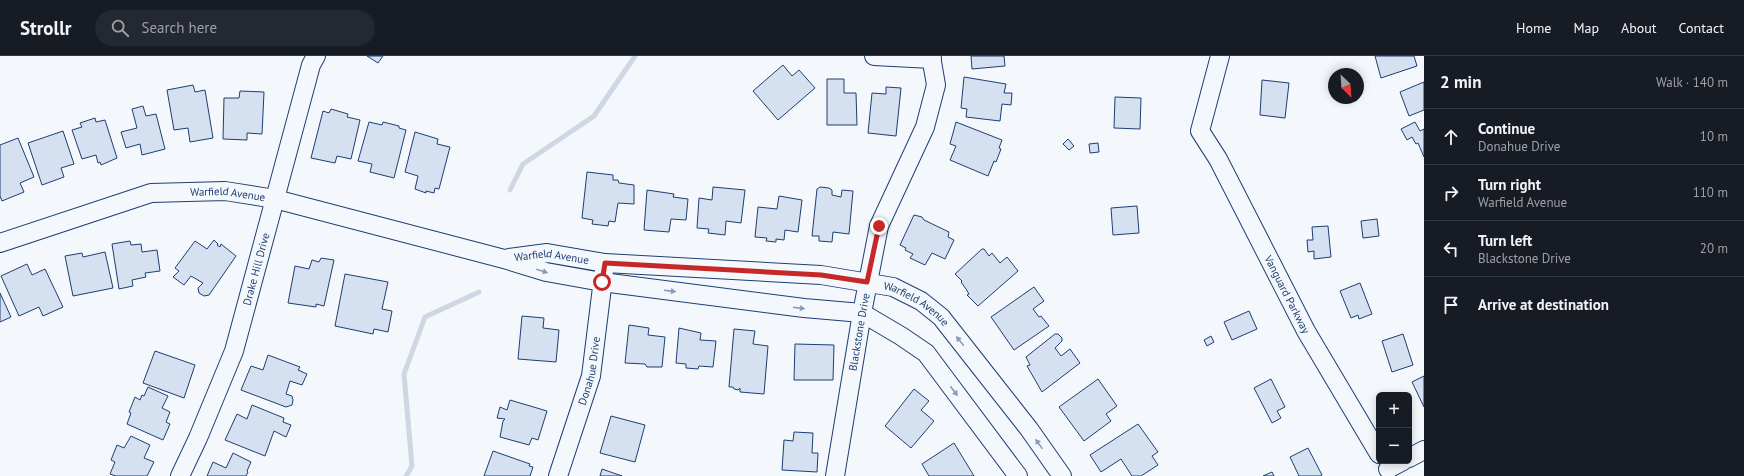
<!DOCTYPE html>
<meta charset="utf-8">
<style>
body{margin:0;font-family:"PT Sans",sans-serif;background:#242831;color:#f1f3f6}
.controls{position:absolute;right:12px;bottom:12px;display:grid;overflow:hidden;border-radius:6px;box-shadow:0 2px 10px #0003}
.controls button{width:36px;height:36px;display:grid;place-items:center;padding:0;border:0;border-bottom:1px solid #363941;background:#171b24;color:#f1f3f6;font:20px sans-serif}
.compass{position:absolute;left:1328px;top:12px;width:36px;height:36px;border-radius:50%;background:#171b24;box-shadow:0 2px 10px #0003;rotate:155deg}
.stop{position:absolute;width:12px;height:12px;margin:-9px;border:3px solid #c62828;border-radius:50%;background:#fff}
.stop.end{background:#c62828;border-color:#fff;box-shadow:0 1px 4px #0008}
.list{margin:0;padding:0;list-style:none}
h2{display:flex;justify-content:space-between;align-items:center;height:52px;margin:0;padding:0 16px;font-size:17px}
h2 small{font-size:13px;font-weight:400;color:#9ea1a6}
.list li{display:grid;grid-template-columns:26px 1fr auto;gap:12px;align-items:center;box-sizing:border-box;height:56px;padding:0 16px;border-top:1px solid #363941}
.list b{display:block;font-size:15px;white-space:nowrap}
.list p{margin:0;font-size:13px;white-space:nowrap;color:#9ea1a6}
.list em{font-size:13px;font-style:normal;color:#9ea1a6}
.icon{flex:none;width:22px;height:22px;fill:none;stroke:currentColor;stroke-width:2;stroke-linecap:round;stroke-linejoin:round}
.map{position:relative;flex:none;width:1424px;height:420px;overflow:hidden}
header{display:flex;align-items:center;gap:24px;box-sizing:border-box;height:56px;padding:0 20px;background:#171b24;border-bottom:1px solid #363941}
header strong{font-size:19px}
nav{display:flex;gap:22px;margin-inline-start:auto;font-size:14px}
.search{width:280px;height:36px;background:#242831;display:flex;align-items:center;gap:10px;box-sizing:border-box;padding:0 14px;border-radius:22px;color:#9ea1a6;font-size:15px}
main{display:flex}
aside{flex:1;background:#171b24}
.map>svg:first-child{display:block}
</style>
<header>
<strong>Strollr</strong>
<div class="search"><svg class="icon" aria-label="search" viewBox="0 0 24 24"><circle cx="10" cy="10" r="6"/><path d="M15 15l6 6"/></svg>Search here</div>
<nav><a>Home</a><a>Map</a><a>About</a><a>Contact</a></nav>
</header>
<main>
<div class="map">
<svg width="1424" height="420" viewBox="0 0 1424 420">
<rect width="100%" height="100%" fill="#f4f7fb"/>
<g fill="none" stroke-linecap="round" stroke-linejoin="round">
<g stroke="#cfd7e4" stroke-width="5">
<polyline points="510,134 523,108 594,60 635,0"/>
<polyline points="406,420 412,410 404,318 425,261 479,236"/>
</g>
</g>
<g fill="#d5e0f0" stroke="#1d3f73">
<polygon points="367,0 383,0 378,7"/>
<polygon points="971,0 1004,0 1005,10 972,13"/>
<polygon points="1375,0 1414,0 1417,10 1381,22"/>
<polygon points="783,9 792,20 799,14 815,32 778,64 753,35"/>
<polygon points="964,21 1006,28 1004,37 1012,37 1011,49 1002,48 1000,65 966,61 967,53 961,52"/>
<polygon points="827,23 844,23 844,37 856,37 857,69 827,69"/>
<polygon points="1262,24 1289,27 1285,62 1260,59"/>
<polygon points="1424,26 1424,54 1409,60 1400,36"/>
<polygon points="193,29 195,36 205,34 213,82 190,86 188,72 174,74 167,34"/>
<polygon points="886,31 901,32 896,80 868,77 872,37 886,38"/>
<polygon points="240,35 264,36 262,78 247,77 247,84 223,83 224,42 239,42"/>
<polygon points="1115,41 1141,42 1140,73 1114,72"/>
<polygon points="143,50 146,60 156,58 165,93 142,99 140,88 126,92 121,76 137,72 132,53"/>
<polygon points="331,53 348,58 347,61 360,64 351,103 337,100 335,107 311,102 323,55 329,57"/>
<polygon points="95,62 96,66 105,64 117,102 101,109 100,106 98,107 96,99 82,103 72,74 82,71 80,67"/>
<polygon points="369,66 382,69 383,66 399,70 399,72 406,74 394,122 370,116 372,108 358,105"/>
<polygon points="956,66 1002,84 999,92 1001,93 996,106 994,105 988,120 950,104 956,90 950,88"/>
<polygon points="1415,66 1420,75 1424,73 1424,101 1418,87 1416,88 1412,81 1407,84 1401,73"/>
<polygon points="63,75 74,108 61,112 64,121 42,129 28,87"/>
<polygon points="415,76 438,83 437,88 450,91 439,133 435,132 434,137 426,135 426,137 415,133 418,120 405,116"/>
<polygon points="18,82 34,121 20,127 24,136 2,145 0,140 0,89"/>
<polygon points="1068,83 1074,90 1069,94 1063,88"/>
<polygon points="1098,87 1099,96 1090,97 1089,88"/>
<polygon points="587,116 613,119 613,124 618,124 619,127 634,129 634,148 618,147 615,166 609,165 608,170 592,168 593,164 582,162"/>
<polygon points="713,131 745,134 741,167 726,165 725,179 708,177 709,173 697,172 699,142 712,144"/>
<polygon points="820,131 829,132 832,134 832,139 841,141 842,134 853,135 849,178 833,176 832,186 819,185 819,180 812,180 817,133"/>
<polygon points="647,134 674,138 673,141 688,143 686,164 671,163 669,176 644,174"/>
<polygon points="779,140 802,144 798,176 785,174 784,184 776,183 776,186 766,185 767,182 755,181 758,151 777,153"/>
<polygon points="1137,150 1139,177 1113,179 1111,152"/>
<polygon points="914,159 922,161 924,164 949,176 948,181 954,184 945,203 932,197 925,209 910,202 913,198 905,194 906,192 900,189"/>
<polygon points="1377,163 1379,180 1363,182 1361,165"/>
<polygon points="1328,170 1331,201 1314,203 1314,195 1308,196 1307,184 1313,184 1312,171"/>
<polygon points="214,184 218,188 217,189 220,191 221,188 236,200 209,239 204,240 199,237 198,232 203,227 191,220 184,229 173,221 179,215 175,212 195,185 207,193"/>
<polygon points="130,185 131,189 141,188 142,196 157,194 160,215 145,217 146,221 132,224 133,230 119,233 112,188"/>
<polygon points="982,193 984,193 989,200 992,197 1000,207 1007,201 1018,215 978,250 967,239 969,238 966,233 961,226 962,225 955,218"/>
<polygon points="105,196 113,232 73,240 65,200 82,197 83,201"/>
<polygon points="321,202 334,204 324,250 316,248 316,251 288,247 295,210 309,213 312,204 319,206"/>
<polygon points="27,208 32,219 45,213 63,251 43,260 39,251 19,260 1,220"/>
<polygon points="345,218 388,226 382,253 392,255 388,276 374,273 373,278 335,270"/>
<polygon points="1360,227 1372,258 1359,263 1358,259 1351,262 1340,235"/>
<polygon points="1034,231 1044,245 1033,253 1039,261 1041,260 1049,270 1014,294 991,261"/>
<polygon points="0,237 11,261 0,266"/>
<polygon points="1249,255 1257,273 1232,284 1224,266"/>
<polygon points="522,260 544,262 543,272 559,274 556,306 518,303"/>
<polygon points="629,269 649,272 648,279 665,281 662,311 647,311 645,308 625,307"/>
<polygon points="679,272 701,277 700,284 716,285 713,311 699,310 698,313 686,312 686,308 676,307"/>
<polygon points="734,273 755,275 753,288 768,290 764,338 740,336 740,332 738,334 734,333 733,331 729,331"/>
<polygon points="1055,278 1058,278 1062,282 1062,285 1055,292 1061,300 1070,293 1080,307 1042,336 1027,310 1030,309 1026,301"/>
<polygon points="1403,278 1413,309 1392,316 1382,285"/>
<polygon points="1211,280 1214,286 1207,290 1204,284"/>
<polygon points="795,288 834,289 833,324 794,324"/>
<polygon points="155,295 195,309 184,342 143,327"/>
<polygon points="268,299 300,311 298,314 307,318 302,329 290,325 286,338 292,340 293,344 292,349 286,351 241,334 251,310 263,314"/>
<polygon points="1424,320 1424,351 1412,326"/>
<polygon points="1098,323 1117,350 1106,358 1111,365 1084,385 1059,351"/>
<polygon points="1271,323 1285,351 1277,355 1281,362 1272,367 1254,332"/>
<polygon points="148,331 168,340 162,352 170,356 166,366 170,368 163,384 127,368 131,357 129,356 135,341 140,344 142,339 144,340"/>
<polygon points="914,333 929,345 921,354 934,365 911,392 885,370"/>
<polygon points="510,344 547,355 538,384 532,382 529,389 500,381 503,365 505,363 497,362 500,351 507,354"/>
<polygon points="252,349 284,362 283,366 291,369 286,381 274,375 265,400 225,384 237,358 247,363"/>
<polygon points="611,360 645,369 635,406 600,397"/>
<polygon points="1138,368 1158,396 1152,400 1158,409 1141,420 1132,420 1121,403 1101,416 1090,399"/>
<polygon points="794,376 813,377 812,397 818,397 817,416 782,414 784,384 793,385"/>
<polygon points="131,380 150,389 144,402 154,406 147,420 116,420 110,418 115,406 111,404 117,389 124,392"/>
<polygon points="954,387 974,420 929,420 922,408"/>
<polygon points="1308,392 1322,419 1320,420 1299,420 1290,401"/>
<polygon points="493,395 530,408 529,410 533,411 530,420 484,420"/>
<polygon points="233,397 251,406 247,415 248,416 246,420 207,420 213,406 226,412"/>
<polygon points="602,413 622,420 600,420"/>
<polygon points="1272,416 1274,420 1263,420"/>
</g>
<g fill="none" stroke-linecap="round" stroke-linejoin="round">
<defs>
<g id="minor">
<polyline points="874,0 932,3"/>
<path id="s1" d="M1220,0L1200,75L1218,103L1306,275L1379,398"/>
<path id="s2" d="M0,187L151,137L225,135L275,143L504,203L546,216L602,226L804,252L862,257L901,280L926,297L1018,420"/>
<path id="s3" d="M509,202L547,197L605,207L821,219L893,231L921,245L941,261L1029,373L1062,420"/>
<polyline points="1409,402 1424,394"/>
<polyline points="1388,413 1403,405"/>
<path id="s4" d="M180,420L198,382L234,295L311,9L316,0"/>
<path id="s5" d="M558,420L591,320L604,215"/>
<path id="s6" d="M835,420L862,257L879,170L925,71L936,29L931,0"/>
</g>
</defs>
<use href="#minor" stroke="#1d3f73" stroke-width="20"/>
<use href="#minor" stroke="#f4f7fb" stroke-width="18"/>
</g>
<defs><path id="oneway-solid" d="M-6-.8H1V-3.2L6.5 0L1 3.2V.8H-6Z"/></defs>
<g fill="#889bb7">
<use href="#oneway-solid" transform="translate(542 215) rotate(17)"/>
<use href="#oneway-solid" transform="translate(670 235) rotate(7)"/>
<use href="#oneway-solid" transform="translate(799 252) rotate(7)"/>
<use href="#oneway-solid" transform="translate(960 285) rotate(-129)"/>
<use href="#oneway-solid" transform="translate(954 335) rotate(53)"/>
<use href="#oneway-solid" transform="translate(1039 388) rotate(-125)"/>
</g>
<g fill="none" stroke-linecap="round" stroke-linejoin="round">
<polyline stroke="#c62828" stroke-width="5" points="602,226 605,207 821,219 867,226 879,170"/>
</g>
<g text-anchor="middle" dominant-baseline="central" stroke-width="3" stroke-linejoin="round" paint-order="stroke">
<g font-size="11" fill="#1d3f73" stroke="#f4f7fb">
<text stroke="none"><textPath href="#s2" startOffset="236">Warfield Avenue</textPath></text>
<text stroke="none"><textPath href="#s3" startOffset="43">Warfield Avenue</textPath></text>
<text stroke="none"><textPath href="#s4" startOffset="221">Drake Hill Drive</textPath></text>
<text stroke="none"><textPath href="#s1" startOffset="263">Vanguard Parkway</textPath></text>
<text stroke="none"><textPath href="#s3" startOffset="415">Warfield Avenue</textPath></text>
<text stroke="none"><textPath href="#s6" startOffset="146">Blackstone Drive</textPath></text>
<text stroke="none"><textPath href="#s5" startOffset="110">Donahue Drive</textPath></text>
</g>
</g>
</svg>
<div class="controls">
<button>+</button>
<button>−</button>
</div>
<svg class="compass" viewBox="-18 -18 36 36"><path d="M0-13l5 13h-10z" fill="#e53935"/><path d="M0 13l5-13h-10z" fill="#9ea1a6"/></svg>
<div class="stop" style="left:602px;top:226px"></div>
<div class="stop end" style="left:879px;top:170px"></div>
</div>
<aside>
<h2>2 min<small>Walk · 140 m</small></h2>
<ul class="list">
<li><svg class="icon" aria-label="ahead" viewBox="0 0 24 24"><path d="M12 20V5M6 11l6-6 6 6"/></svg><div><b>Continue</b><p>Donahue Drive</p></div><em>10 m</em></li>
<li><svg class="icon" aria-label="right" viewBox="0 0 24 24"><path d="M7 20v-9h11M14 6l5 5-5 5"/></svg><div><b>Turn right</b><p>Warfield Avenue</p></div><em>110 m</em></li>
<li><svg class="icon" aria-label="left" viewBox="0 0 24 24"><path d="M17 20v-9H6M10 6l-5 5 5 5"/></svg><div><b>Turn left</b><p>Blackstone Drive</p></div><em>20 m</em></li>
<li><svg class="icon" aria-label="arrive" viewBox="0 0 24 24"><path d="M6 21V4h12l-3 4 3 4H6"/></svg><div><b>Arrive at destination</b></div></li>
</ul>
</aside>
</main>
